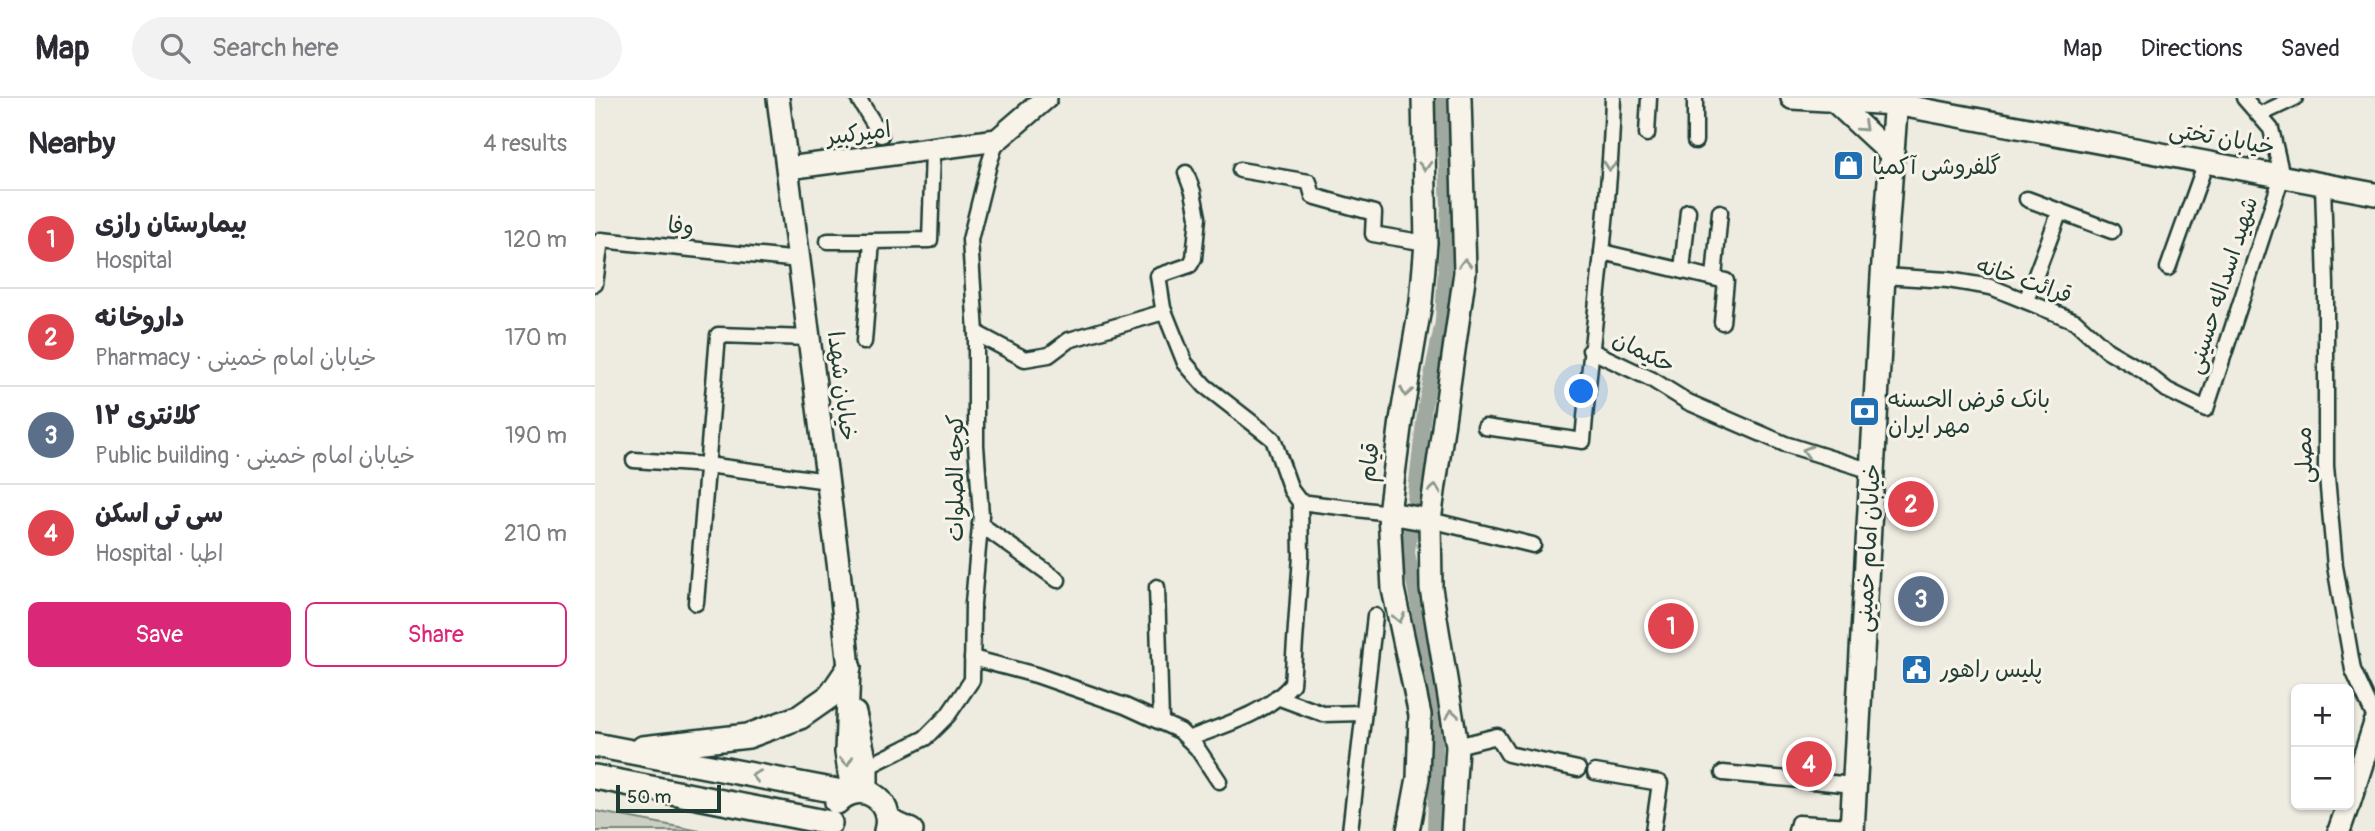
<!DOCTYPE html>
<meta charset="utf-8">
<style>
body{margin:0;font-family:Pangolin,"Playpen Sans Arabic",sans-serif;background:#f2f2f3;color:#2b2b33}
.controls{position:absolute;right:21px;bottom:21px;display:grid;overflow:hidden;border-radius:10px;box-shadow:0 2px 5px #0004}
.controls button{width:63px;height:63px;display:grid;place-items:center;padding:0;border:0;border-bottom:2px solid #e1e1e2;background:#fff;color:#2b2b33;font:35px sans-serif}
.scale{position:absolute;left:21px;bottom:18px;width:105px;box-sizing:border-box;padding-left:7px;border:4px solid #1f3d34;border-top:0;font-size:19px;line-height:24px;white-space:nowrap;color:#1f3d34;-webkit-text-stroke:5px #f7f3e8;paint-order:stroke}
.you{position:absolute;left:987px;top:294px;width:24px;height:24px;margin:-18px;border:5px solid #fff;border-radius:50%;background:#1a73e8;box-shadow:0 0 0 10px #1a73e833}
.badge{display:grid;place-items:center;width:46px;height:46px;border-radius:50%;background:#db2777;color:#fff;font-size:23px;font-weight:700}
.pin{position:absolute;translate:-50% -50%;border:4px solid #fff;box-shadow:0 2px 7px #0006}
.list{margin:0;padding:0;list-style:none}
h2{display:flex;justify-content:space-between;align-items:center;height:91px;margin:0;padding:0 28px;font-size:30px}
h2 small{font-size:23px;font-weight:400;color:#7c7c81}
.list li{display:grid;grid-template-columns:46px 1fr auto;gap:21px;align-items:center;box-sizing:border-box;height:98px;padding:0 28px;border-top:2px solid #e1e1e2}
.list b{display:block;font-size:26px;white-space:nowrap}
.list p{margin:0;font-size:23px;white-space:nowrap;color:#7c7c81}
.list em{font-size:23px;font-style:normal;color:#7c7c81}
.actions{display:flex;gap:14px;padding:21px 28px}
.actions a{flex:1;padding:16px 0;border:2px solid #db2777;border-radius:10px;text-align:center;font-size:24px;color:#db2777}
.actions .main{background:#db2777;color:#fff}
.icon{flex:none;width:38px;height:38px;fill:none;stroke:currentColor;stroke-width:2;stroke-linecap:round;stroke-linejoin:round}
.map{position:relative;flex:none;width:1780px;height:733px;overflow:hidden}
header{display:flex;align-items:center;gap:42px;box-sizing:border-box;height:98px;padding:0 35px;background:#fff;border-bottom:2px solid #e1e1e2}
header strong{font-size:33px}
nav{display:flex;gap:38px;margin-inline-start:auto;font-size:24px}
.search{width:490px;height:63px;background:#f2f2f3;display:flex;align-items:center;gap:18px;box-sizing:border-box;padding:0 24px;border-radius:38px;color:#7c7c81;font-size:26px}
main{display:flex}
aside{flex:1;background:#fff}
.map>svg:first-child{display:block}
</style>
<header>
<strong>Map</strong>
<div class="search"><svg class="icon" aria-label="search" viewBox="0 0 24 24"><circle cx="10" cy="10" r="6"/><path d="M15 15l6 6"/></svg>Search here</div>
<nav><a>Map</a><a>Directions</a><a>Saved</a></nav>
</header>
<main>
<aside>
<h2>Nearby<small>4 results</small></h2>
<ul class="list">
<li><span class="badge" style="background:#e0444e">1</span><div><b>بیمارستان رازی</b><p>Hospital</p></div><em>120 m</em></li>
<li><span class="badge" style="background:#e0444e">2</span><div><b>داروخانه</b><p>Pharmacy · خیابان امام خمینی</p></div><em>170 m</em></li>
<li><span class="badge" style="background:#5c6f8a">3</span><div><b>کلانتری ۱۲</b><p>Public building · خیابان امام خمینی</p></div><em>190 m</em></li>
<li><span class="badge" style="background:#e0444e">4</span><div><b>سی تی اسکن</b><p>Hospital · اطبا</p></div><em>210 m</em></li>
</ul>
<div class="actions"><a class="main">Save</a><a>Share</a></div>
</aside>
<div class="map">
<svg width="1780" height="733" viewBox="0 0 1780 733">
<rect width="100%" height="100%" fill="#eeece1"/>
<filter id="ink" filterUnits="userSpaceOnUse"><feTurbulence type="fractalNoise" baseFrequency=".0143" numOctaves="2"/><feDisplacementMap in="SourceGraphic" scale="14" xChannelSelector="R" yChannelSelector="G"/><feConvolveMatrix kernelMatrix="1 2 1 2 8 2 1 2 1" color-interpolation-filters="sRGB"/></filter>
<g filter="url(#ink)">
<polygon fill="#cccfc4" stroke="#76867c" stroke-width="2" points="0,713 105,733 0,733"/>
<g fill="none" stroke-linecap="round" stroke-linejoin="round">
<polyline stroke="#9fa99f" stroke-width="14" points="839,733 842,617 813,454 830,307 847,224 853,107 847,0"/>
<defs>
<g id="street">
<polyline points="263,0 286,37"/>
<polyline points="1100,0 1100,43"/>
<polyline points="1664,17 1700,0"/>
<polyline points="1052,36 1054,0"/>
<polyline points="645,72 714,84 718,98 779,115 778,136 831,145"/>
<path d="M591,75L598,94L603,119L599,160L595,167L563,178L568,210L590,265L610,288L678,341L696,392L705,404L706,458L697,586C671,616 629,627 593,641"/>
<polyline points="1728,86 1731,187 1731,368 1740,468 1758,572 1780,620"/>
<polyline points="1432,101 1517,133"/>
<polyline points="233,143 277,143"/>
<polyline points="1007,154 1131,183 1127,224"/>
<polyline points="1573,170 1611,64"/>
<polyline points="1087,173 1093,113"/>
<polyline points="1288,178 1353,182 1396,189 1480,223 1512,252 1548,273 1572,292 1611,311 1687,78 1676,31 1649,0"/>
<polyline points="1119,180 1125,114"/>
<polyline points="0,186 6,142 205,162"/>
<polyline points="1431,203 1465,113"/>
<polyline points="381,235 430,261 454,257 474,242 569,214"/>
<polyline points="269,244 277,143 335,142 338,52"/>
<polyline points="995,252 1056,281 1093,304 1190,346 1277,373"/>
<path d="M890,329L988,343C997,229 1015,115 1018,0"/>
<polyline points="39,362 112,367 233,383"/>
<polyline points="705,404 794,415"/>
<polyline points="835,422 938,447"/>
<polyline points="385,426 463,482"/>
<polyline points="562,489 566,624"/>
<polyline points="101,505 123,237 215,240"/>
<polyline points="377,560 441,577 530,608 585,633 602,650 624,683"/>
<polyline points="682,599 728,616 768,615"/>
<polyline points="862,648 902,638 913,656 983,671"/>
<polyline points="272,669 330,640 353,617 377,582 378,505 386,417 381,347 381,235 375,142 394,66 402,42"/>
<polyline points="1000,674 1065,685 1058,733"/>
<polyline points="1128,675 1259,687"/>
<polyline points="755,733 780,518"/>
<polyline points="1201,733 1203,725 1257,728"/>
</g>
<g id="secondary">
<polyline points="183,0 244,472 254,570 251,654 257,694"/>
<polyline points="1197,0 1300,6 1780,96"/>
<polyline points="1239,3 1296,56"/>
<polyline points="193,70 402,42 451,0"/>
<polyline points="794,415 835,422"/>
<polyline points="260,615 272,669 272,694"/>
<polyline points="1754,706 1780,625"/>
<polyline points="813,733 823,680 825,617 798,491 794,415 806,322 826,204 831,145 828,0"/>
<polyline points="857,733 862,648 836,490 835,422 870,174 865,0"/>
<polyline points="1744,733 1753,707"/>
</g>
<g id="primary">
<polyline points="0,647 252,695"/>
<polyline points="48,650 153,638 205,619 235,598 254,570"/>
<polyline points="0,679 235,725"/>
<path d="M242,704C265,680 300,701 291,733"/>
<polyline points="294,723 316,733"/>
<polyline points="1257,733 1288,178 1301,0"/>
</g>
</defs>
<use href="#street" stroke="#1f3d34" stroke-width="19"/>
<use href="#secondary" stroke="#1f3d34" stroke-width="26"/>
<use href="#primary" stroke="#1f3d34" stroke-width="28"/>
<use href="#street" stroke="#f7f3e8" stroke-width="14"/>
<use href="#secondary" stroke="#f7f3e8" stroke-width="21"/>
<use href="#primary" stroke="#f7f3e8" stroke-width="23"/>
</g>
<defs><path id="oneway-chevron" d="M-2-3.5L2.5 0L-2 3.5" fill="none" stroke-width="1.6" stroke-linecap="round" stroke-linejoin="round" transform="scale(1.75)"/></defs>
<g stroke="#8b988e">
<use href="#oneway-chevron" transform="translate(1268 29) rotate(43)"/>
<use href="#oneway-chevron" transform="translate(830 68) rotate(88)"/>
<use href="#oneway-chevron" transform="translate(1015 68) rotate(94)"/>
<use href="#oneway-chevron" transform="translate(870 165) rotate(-90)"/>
<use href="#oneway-chevron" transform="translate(811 294) rotate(100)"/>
<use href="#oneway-chevron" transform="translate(1212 353) rotate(-163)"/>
<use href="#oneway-chevron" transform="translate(840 391) rotate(-82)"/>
<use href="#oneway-chevron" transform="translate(804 520) rotate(78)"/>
<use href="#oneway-chevron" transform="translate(857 616) rotate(-99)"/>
<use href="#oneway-chevron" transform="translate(252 663) rotate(83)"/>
<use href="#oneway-chevron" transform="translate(161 678) rotate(-169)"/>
</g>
</g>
<defs>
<symbol id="shop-square" viewBox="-11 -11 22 22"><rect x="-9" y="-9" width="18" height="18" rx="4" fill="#1f6fb2" stroke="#f7f3e8"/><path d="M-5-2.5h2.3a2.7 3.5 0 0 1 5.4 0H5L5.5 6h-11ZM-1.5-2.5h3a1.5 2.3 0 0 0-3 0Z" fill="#fff"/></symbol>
<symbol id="bank-square" viewBox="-11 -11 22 22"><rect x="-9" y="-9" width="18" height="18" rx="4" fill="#1f6fb2" stroke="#f7f3e8"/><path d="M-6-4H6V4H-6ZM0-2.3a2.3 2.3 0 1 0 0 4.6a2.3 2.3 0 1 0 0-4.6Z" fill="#fff"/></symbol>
<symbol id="civic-square" viewBox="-11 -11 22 22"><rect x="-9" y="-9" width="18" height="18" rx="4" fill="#1f6fb2" stroke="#f7f3e8"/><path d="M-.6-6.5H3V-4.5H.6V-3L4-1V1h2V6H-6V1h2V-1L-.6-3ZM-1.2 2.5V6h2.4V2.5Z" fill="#fff"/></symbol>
</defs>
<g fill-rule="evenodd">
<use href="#shop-square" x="1236" y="50" width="35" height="35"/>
<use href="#bank-square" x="1252" y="296" width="35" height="35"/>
<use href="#civic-square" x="1304" y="554" width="35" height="35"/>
</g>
<g text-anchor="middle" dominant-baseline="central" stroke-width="6" stroke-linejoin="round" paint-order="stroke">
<g font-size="23" fill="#1f3d34" stroke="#f7f3e8">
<text transform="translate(264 35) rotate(-7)">امیرکبیر</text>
<text transform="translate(1627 40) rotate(10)">خیابان تختی</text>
<text transform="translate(86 128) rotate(6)">وفا</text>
<text transform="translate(1429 182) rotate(19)">قرائت خانه</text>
<text transform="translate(1627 187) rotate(-72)">شهید اسداله حسینی</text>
<text transform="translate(1049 254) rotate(27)">حکیمان</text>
<text transform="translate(247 288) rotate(83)">خیابان شهدا</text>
<text transform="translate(1709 357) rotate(-92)">مصلی</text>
<text transform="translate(774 364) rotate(-82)">قیام</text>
<text transform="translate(360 380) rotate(-90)">کوچه الصلوات</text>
<text transform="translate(1273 450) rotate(-87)">خیابان امام خمینی</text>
</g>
<g font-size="23" fill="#1f3d34" stroke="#f7f3e8" text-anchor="start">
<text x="1277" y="68">گلفروشی آکمیا</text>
<text x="1293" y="301">بانک قرض الحسنه<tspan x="1293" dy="26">مهر ایران</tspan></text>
<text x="1345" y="571">پلیس راهور</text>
</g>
</g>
</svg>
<div class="controls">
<button>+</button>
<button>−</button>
</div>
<div class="scale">50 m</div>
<div class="you"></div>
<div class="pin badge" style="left:1076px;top:528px;background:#e0444e">1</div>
<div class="pin badge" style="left:1316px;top:406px;background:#e0444e">2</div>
<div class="pin badge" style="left:1326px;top:501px;background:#5c6f8a">3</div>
<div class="pin badge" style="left:1214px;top:666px;background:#e0444e">4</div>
</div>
</main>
